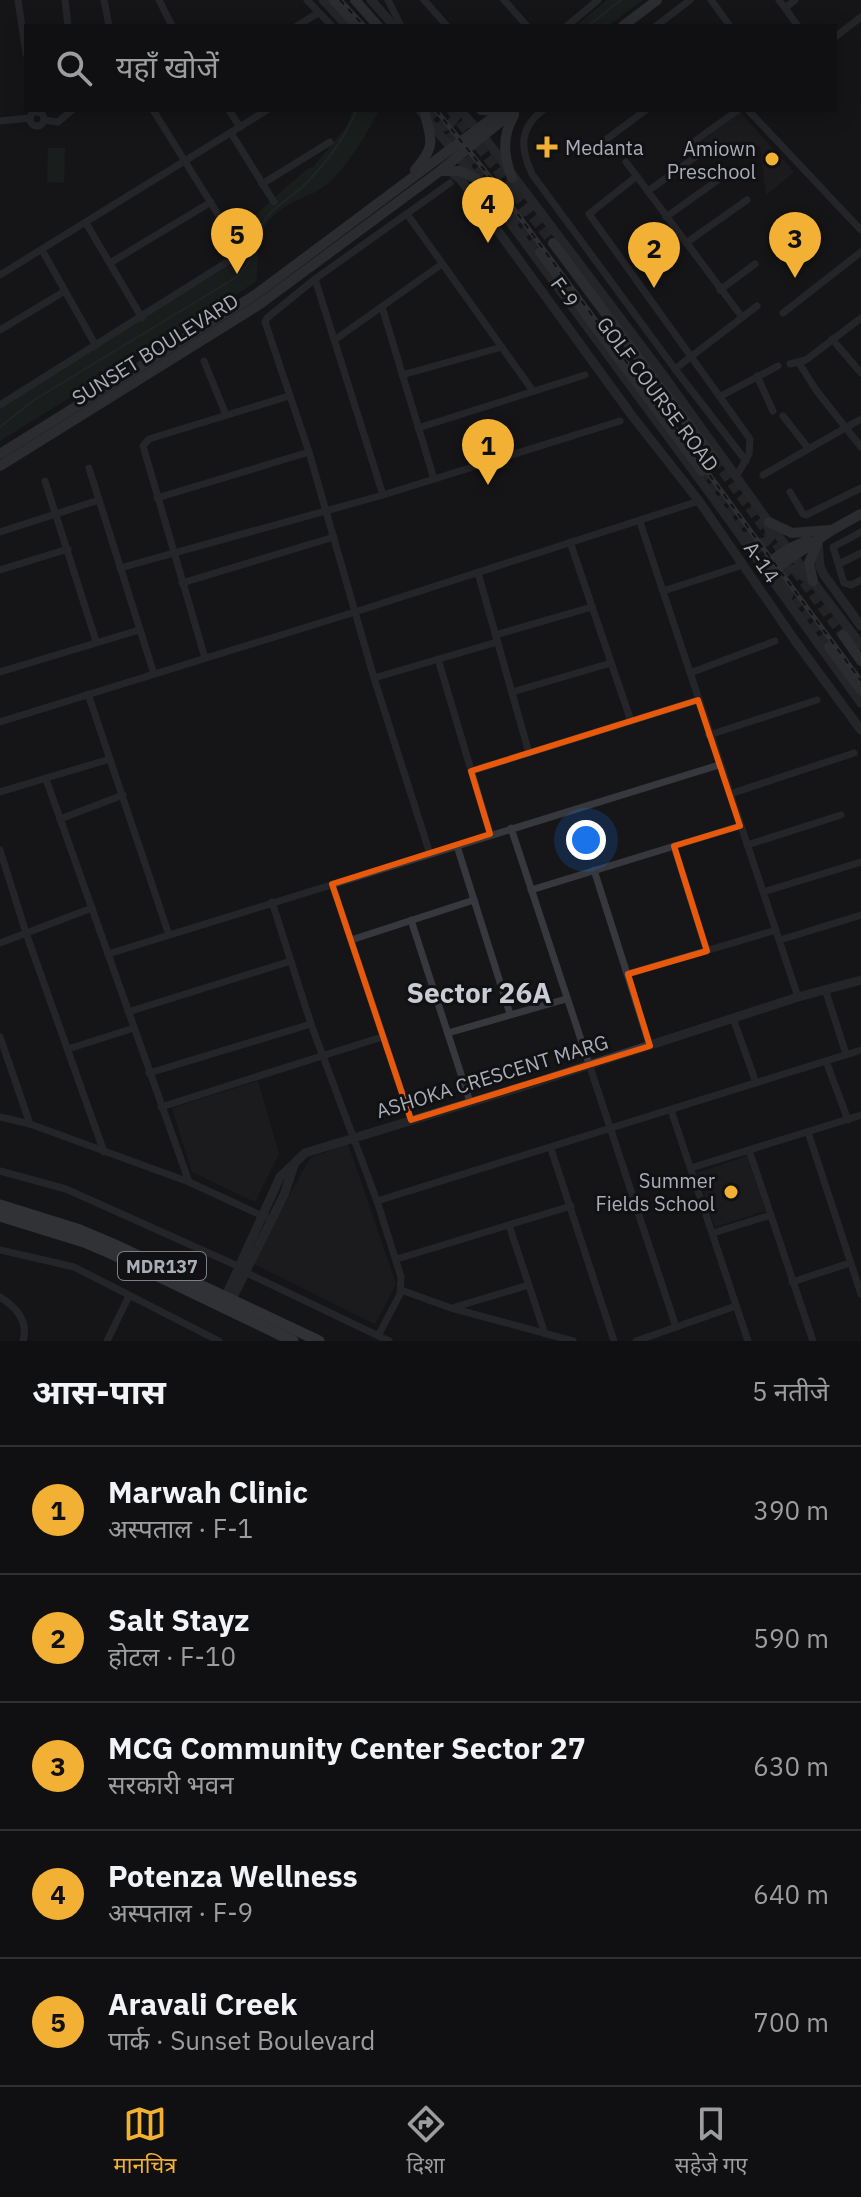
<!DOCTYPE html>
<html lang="hi">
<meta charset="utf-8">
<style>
body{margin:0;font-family:"IBM Plex Sans","Noto Sans Devanagari",sans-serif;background:#19191b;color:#f1f3f6}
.you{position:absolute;left:586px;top:840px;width:28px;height:28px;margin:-20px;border:6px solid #fff;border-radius:50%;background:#1a73e8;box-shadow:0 0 0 12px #1a73e833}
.badge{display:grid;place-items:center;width:52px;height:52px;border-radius:50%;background:#f2b134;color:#111;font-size:26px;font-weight:700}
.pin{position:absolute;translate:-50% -66px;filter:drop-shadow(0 2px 4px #0008)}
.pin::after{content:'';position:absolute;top:42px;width:28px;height:24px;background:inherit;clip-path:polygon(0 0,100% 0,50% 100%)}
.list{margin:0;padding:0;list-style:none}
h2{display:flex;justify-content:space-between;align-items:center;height:104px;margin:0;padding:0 32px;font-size:34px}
h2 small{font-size:26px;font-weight:400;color:#9c9d9f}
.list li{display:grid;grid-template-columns:52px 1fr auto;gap:24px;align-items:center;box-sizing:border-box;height:128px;padding:0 32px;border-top:2px solid #303032}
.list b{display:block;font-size:30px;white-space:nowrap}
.list p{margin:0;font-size:26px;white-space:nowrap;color:#9c9d9f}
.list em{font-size:26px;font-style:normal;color:#9c9d9f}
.icon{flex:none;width:44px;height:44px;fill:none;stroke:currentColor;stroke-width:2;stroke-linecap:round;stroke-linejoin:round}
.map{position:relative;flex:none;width:861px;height:1341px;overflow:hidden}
.search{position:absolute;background:#101012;box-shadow:0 4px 20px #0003;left:24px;right:24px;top:24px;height:88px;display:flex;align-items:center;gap:20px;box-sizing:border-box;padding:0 28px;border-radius:0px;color:#9c9d9f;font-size:30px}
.sheet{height:744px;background:#101012}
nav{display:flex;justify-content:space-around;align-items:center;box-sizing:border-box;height:112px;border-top:2px solid #303032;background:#101012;font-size:22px;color:#9c9d9f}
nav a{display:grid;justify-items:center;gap:4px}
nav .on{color:#f2b134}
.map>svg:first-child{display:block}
</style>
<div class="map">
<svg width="861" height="1341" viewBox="0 0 861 1341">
<rect width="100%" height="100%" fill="#161618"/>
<g fill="#222225">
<polygon points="740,112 794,172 766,195 760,146 696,146"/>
<polygon points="258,1081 279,1154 255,1202 192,1172 172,1108"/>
<polygon points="348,1144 396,1284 375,1324 252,1263 310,1158"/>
<polygon points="747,1156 765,1211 715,1227 697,1173"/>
</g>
<g fill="#1e261f">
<polygon points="607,0 643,0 608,26 575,26"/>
<path d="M353,110H379C369,131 347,166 330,182C307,202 278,199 261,233C255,246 259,268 256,282L0,441V408L236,261C245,252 240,242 244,232C252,214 292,183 307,169L313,167L346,127Z"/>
<polygon points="48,148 65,148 64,183 47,182"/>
</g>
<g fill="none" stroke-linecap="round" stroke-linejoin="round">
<g stroke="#2c353c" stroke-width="2">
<polyline points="588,26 621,0"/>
<path d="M0,427L34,400L235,278C260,257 249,247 262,224C271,208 290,199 303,186C325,165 345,137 357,110"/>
</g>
<g stroke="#333438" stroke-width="10" stroke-dasharray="10 5" stroke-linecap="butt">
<polyline points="429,110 484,177 540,252"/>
<polyline points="451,110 553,243"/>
<polyline points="714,459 786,557"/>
<polyline points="702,471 771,568"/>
<polyline points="795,570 843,635"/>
<polyline points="785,587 829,647"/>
</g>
<g stroke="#37383d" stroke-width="7">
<polyline points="18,0 26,54"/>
<polyline points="65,0 68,26"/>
<polyline points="104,0 109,26"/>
<polyline points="159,0 172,26"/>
<polyline points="307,0 332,26"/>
<polyline points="388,0 401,26"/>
<polyline points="424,0 447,26"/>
<polyline points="504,0 527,26"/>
<polyline points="711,0 730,26"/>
<polyline points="779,0 798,26"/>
<polyline points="785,8 795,0"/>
<polyline points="297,26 318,13"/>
<polyline points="567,26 598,0"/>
<polyline points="656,26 690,0"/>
<polyline points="835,37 861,17"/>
<polyline points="229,110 240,127"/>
<path d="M543,110C519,128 520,148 532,174L675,369L746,461"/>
<polyline points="748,110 861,230"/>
<circle cx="37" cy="119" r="7"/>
<polyline points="44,120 58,122 72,110"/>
<polyline points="0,121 30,118"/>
<polyline points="231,133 274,202"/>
<polyline points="688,146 738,110"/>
<polyline points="592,150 646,110"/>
<polyline points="626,162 742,317"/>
<polyline points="637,176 589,214 750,439 749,454 737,475"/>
<polyline points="262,184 330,142"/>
<polyline points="648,191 705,150"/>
<polyline points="407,214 533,391"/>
<polyline points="666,217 729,172"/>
<polyline points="86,223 142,318"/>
<polyline points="686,243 747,200"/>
<polyline points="42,250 96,346"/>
<polyline points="110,263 211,202"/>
<polyline points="0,275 267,110"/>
<polyline points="315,279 383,495"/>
<polyline points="720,290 755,264"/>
<polyline points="382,307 434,479"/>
<polyline points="783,313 861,252"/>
<polyline points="0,330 65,291"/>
<polyline points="336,339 442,264"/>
<polyline points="832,339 861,373"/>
<polyline points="204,361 226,415"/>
<polyline points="799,363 816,390 861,447"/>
<polyline points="790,364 806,360 861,318"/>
<polyline points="675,369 757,306"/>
<polyline points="402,375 502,347"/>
<polyline points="757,376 773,411"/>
<polyline points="721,396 778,366"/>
<polyline points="0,405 232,259 239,252 237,245 153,110"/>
<polyline points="783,416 808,448"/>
<polyline points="418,428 585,375"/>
<polyline points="89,468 154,674"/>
<polyline points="763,475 861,419"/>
<polyline points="45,481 96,641"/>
<polyline points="790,492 803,514 806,515 861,488"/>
<polyline points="157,498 309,452"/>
<polyline points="640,522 798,997"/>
<polyline points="0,532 99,500"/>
<polyline points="861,532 833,547 844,583 851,585 861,580"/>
<polyline points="570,542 631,721"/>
<polyline points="839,564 861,553"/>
<polyline points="120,568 383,495 620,421"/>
<polyline points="0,570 68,549"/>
<polyline points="478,573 529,753"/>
<polyline points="182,583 334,537"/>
<polyline points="663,591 737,567"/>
<polyline points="495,635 592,607"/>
<polyline points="205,658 143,446 149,439 289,396"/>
<polyline points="438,659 490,834"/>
<polyline points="0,672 139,630"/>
<polyline points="690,673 775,641"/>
<polyline points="374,678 497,642"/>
<polyline points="512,692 611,663"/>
<polyline points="88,694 169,935"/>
<polyline points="0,722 355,612 699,501"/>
<polyline points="709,735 817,700"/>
<polyline points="471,771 698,700"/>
<polyline points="46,779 189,1182"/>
<polyline points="0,792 110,759"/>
<polyline points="730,794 854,753"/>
<polyline points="60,819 123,795"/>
<polyline points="511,828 676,1327"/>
<polyline points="747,845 841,815"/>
<polyline points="457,846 510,1014"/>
<polyline points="674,846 707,951"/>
<polyline points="0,850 26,933 104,1152"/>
<polyline points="430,854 374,678 309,452 265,322 267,318 315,279 450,183"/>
<polyline points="594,870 650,1046"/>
<polyline points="332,884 411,1120"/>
<polyline points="531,890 740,826"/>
<polyline points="763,892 861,862"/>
<polyline points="272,902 311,1024 377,1201 401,1277 400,1294 378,1336"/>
<polyline points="411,920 470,1102"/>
<polyline points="351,940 474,900"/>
<polyline points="780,940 861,915"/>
<polyline points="0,943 92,908"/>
<polyline points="108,954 719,765"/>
<polyline points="628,974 776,930"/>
<polyline points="825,989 846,1054"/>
<polyline points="128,1012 291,961"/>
<polyline points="733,1018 756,1083"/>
<polyline points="448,1033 566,999"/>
<polyline points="0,1037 30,1124"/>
<polyline points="68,1049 134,1028"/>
<polyline points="826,1061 848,1120"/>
<polyline points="149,1073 311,1024"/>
<polyline points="161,1107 382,1037"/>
<polyline points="671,1110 748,1341"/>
<polyline points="0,1117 30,1124 189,1182 267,1218"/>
<polyline points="808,1132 861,1294"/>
<polyline points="551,1149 614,1341"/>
<polyline points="749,1150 813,1341"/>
<polyline points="691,1168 861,1115"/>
<polyline points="0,1171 66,1189 240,1267"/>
<polyline points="377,1201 861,1050"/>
<polyline points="509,1225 545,1334"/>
<polyline points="713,1233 771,1215"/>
<polyline points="0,1250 74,1267 219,1341"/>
<polyline points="397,1259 571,1206"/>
<polyline points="245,1272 389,1341"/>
<polyline points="792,1282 850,1263"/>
<polyline points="401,1290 451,1308 573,1341"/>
<path d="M0,1297C16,1307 29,1321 23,1341"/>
<polyline points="455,1307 529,1285"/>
<polyline points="107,1341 129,1296"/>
<polyline points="636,1341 736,1306"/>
</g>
<g stroke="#37383d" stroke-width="9">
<polyline points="323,0 347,26"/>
<polyline points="371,0 394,26"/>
<polyline points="420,110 495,202 709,492 861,703"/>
<polyline points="460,110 484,137 664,376 788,549 861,645"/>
<path d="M433,127C449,130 453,122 460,110"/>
<polyline points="449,170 461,180 633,417 699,501 796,642 861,730"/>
<path d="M495,202C507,202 513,195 517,184"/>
<polyline points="511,224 512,220 533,205"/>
<polyline points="745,536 754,543 766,542 771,536 767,524"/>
<polyline points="818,543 820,567 824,575 861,626"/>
<polyline points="789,595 781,576 790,569 796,569 804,577"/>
<polyline points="224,1300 280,1177 305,1153 531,1084 798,997 861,980"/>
<polyline points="230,1303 284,1195 294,1165"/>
</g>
<g stroke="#45474d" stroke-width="10">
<polyline points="334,0 357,26"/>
<polyline points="355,0 378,26"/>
<polyline points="623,26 657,0"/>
<polyline points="481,110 501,111"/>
<path d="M415,170C434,148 433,142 425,115"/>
<polyline points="441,171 460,171 477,179"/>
<path d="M512,178C503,155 502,136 514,115"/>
<polyline points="553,243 714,459"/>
<polyline points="540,252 702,471"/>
<polyline points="0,454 255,295 503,110"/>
<polyline points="0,466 260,304 440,171 515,110"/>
<polyline points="769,522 792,533 830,530"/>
<polyline points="762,567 788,549 808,540"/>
<polyline points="767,574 832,530 861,514"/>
<polyline points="813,581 809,563 818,541"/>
<polyline points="843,635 861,661"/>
<polyline points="829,647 861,690"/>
</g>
<g stroke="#53555c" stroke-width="11">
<polyline points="0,1205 80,1230 113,1244 319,1341"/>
<polyline points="0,1216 84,1242 110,1253 293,1341"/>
</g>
<defs>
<g id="rail">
<polyline points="340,0 364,26"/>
<polyline points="436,110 494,182 861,681"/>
</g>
</defs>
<use href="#rail" stroke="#4a4c52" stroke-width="5"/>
<use href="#rail" stroke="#111113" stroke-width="2" stroke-dasharray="6" stroke-linecap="butt"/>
</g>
<path d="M0 0H861V1341H0ZM698,700L740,826L674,846L707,951L628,974L650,1046L411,1120L332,884L490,834L471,771Z" fill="#161618" fill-opacity=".55" fill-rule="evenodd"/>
<path fill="none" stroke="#e8590c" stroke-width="6" stroke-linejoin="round" d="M698,700L740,826L674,846L707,951L628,974L650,1046L411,1120L332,884L490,834L471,771Z"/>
<g fill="#f2b134" stroke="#111113" stroke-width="3">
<path d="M543 135h8v8h8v8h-8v8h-8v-8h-8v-8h8z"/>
<circle cx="772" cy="159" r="8"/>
<circle cx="731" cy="1192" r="8"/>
</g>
<g text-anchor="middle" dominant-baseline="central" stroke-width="6" stroke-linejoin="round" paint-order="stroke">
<rect fill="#111113" stroke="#7b7e86" stroke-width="2" x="118" y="1252" width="88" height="28" rx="6"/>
<g font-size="18" font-weight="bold" fill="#a8adb8">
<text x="162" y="1266">MDR137</text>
</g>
<g font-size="20" fill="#a8adb8" stroke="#111113" text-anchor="end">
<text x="565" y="147" text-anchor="start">Medanta</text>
<text x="756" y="148">Amiown<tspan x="756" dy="23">Preschool</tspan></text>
<text x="715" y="1180">Summer<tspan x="715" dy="23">Fields School</tspan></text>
</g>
<g font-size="20" fill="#a8adb8" stroke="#111113">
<text transform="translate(565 292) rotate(54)">F-9</text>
<text transform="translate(155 349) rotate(-32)">SUNSET BOULEVARD</text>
<text transform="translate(658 394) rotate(53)">GOLF COURSE ROAD</text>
<text transform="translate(762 562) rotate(55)">A-14</text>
<text transform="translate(492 1076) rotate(-17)">ASHOKA CRESCENT MARG</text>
</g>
<g font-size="28" font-weight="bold" fill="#c9ccd4" stroke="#111113">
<text x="479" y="992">Sector 26A</text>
</g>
</g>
</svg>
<div class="you"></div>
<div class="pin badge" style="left:488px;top:485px">1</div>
<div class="pin badge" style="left:654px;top:288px">2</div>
<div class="pin badge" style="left:795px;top:278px">3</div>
<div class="pin badge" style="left:488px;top:243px">4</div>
<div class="pin badge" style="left:237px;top:274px">5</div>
<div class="search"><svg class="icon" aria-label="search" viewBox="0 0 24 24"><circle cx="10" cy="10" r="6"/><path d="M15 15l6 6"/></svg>यहाँ खोजें</div>
</div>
<section class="sheet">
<h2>आस-पास<small>5 नतीजे</small></h2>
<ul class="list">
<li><span class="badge">1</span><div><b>Marwah Clinic</b><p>अस्पताल · F-1</p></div><em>390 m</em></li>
<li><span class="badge">2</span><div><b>Salt Stayz</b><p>होटल · F-10</p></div><em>590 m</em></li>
<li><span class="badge">3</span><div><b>MCG Community Center Sector 27</b><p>सरकारी भवन</p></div><em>630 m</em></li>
<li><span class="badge">4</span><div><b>Potenza Wellness</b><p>अस्पताल · F-9</p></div><em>640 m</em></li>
<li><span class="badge">5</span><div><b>Aravali Creek</b><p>पार्क · Sunset Boulevard</p></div><em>700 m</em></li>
</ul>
</section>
<nav>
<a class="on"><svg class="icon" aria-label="map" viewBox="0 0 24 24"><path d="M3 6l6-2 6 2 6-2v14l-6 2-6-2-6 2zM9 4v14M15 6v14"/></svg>मानचित्र</a>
<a><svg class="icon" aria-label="directions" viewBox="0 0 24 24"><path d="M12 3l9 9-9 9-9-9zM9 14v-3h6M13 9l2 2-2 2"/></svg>दिशा</a>
<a><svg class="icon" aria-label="saved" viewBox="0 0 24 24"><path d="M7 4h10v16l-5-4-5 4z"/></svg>सहेजे गए</a>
</nav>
